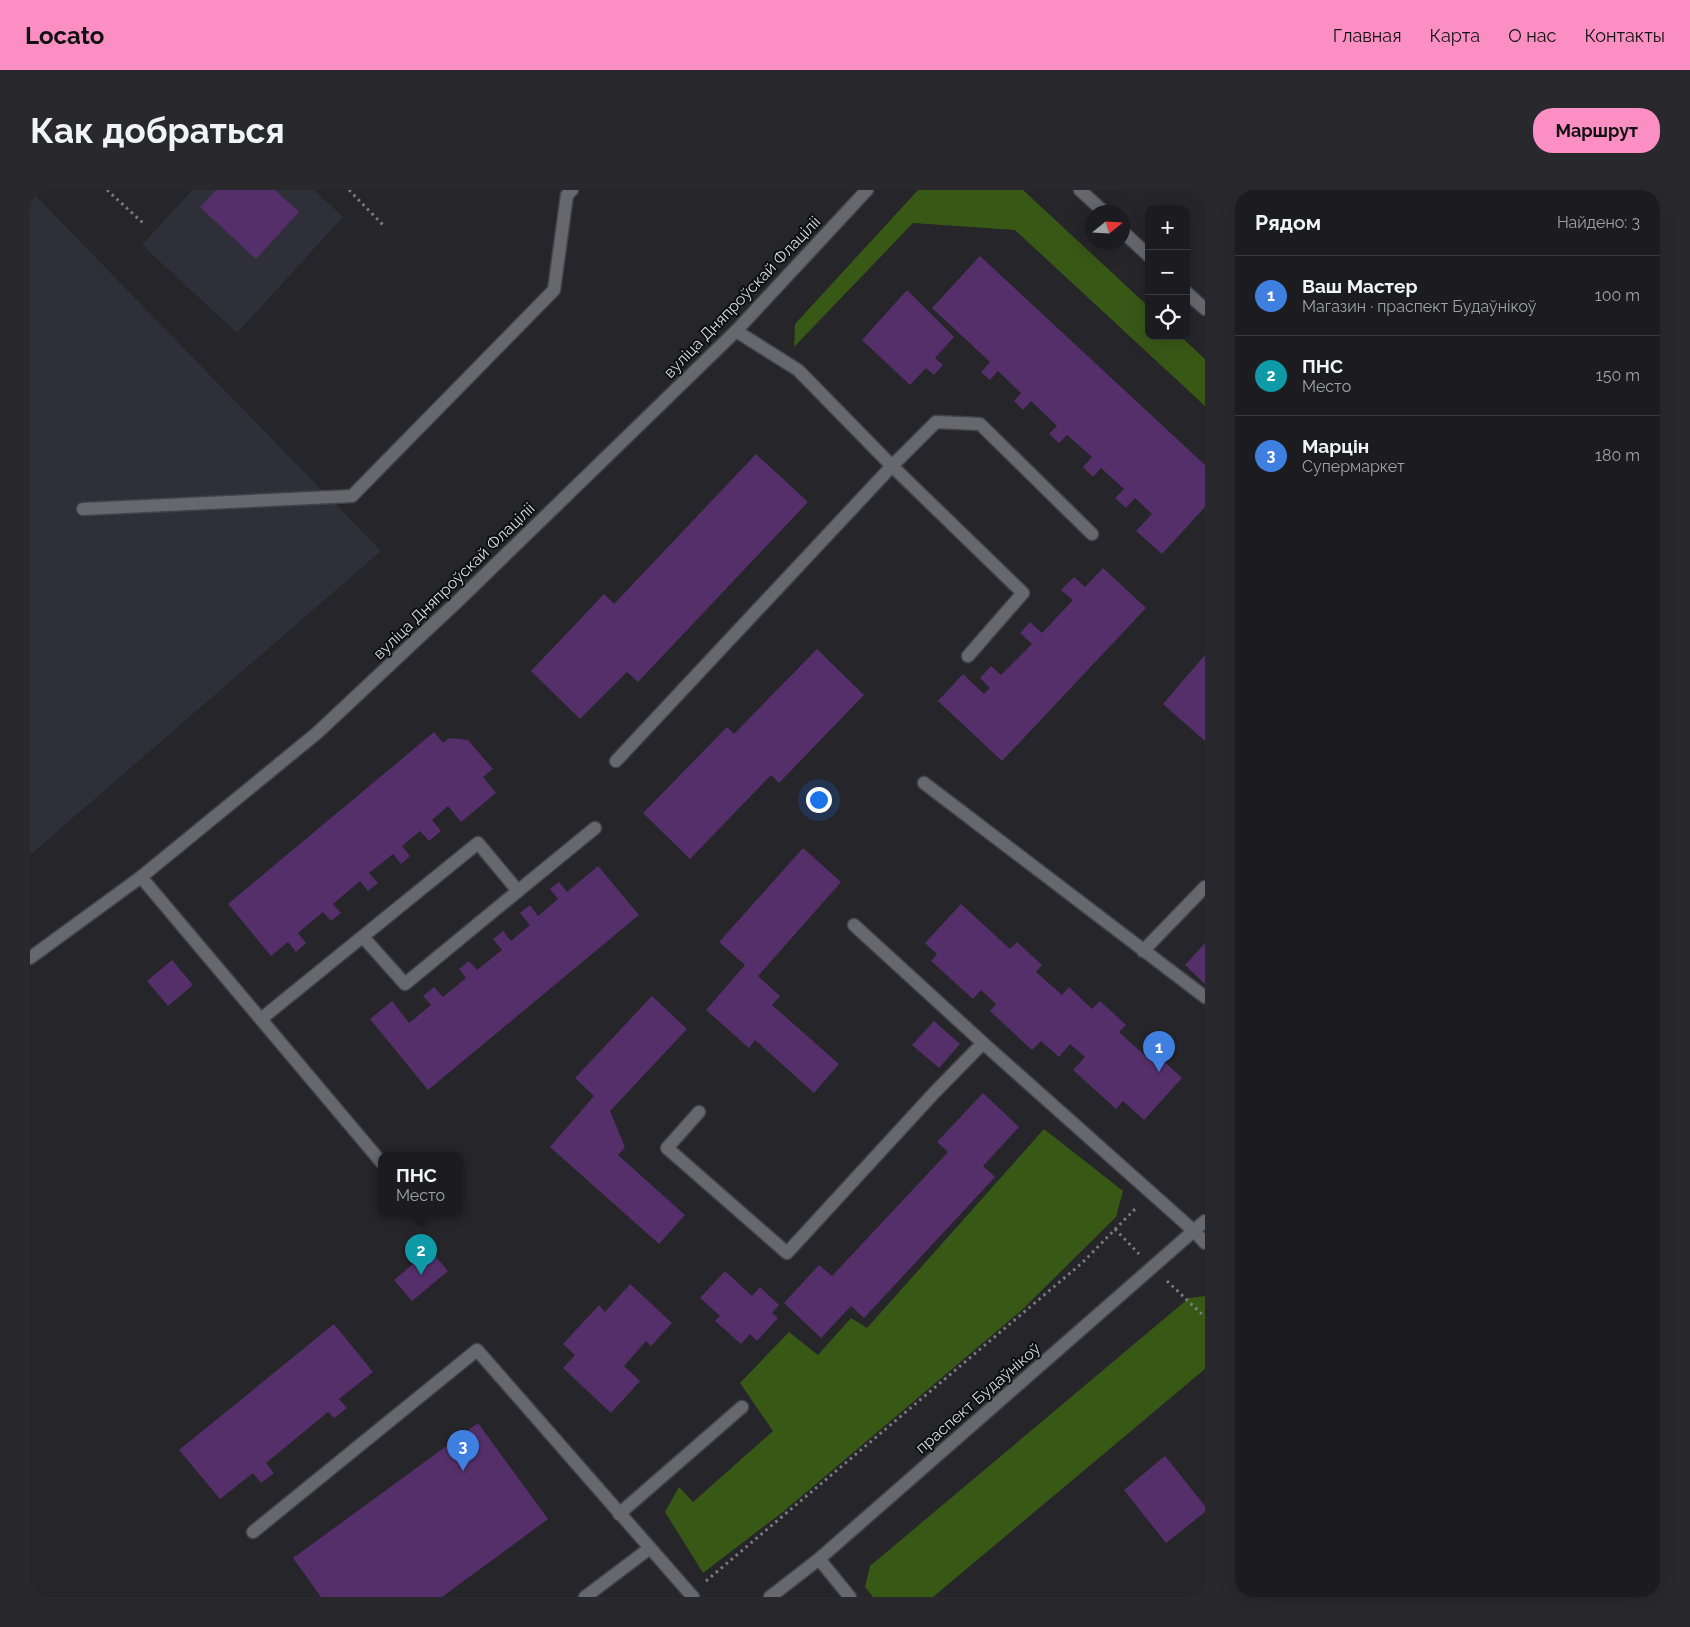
<!DOCTYPE html>
<html lang="ru">
<meta charset="utf-8">
<style>
body{margin:0;font-family:Raleway,sans-serif;background:#29292d;color:#f1f3f6}
.controls{position:absolute;right:15px;top:15px;display:grid;overflow:hidden;border-radius:10px;box-shadow:0 5px 20px #0002}
.controls button{width:45px;height:45px;display:grid;place-items:center;padding:0;border:0;border-bottom:1px solid #3a3a3e;background:#1c1c20;color:#f1f3f6;font:25px sans-serif}
.compass{position:absolute;left:1055px;top:15px;width:45px;height:45px;border-radius:50%;background:#1c1c20;box-shadow:0 5px 20px #0002;rotate:72deg}
.you{position:absolute;left:788px;top:609px;width:18px;height:18px;margin:-12px;border:4px solid #fff;border-radius:50%;background:#1a73e8;box-shadow:0 0 0 8px #1a73e833}
.badge{display:grid;place-items:center;width:32px;height:32px;border-radius:50%;background:#fb8fc4;color:#fff;font-size:16px;font-weight:700}
.pin{position:absolute;translate:-50% -41px;filter:drop-shadow(0 1px 2px #0008)}
.pin::after{content:'';position:absolute;top:26px;width:18px;height:15px;background:inherit;clip-path:polygon(0 0,100% 0,50% 100%)}
.popup{position:absolute;left:348px;top:962px;width:85px;height:65px;box-sizing:border-box;display:grid;place-content:center;border-radius:10px;background:#1c1c20;filter:drop-shadow(0 1px 4px #0005);font-size:16px;white-space:nowrap;color:#a0a1a5}
.popup b{font-size:19px;color:#f1f3f6}
.popup::after{content:'';position:absolute;left:50%;top:100%;margin-left:-10px;border:10px solid transparent;border-top-color:#1c1c20}
.list{margin:0;padding:0;list-style:none}
h2{display:flex;justify-content:space-between;align-items:center;height:65px;margin:0;padding:0 20px;font-size:21px}
h2 small{font-size:16px;font-weight:400;color:#a0a1a5}
.list li{display:grid;grid-template-columns:32px 1fr auto;gap:15px;align-items:center;box-sizing:border-box;height:80px;padding:0 20px;border-top:1px solid #3a3a3e}
.list b{display:block;font-size:19px;white-space:nowrap}
.list p{margin:0;font-size:16px;white-space:nowrap;color:#a0a1a5}
.list em{font-size:16px;font-style:normal;color:#a0a1a5}
.icon{flex:none;width:28px;height:28px;fill:none;stroke:currentColor;stroke-width:2;stroke-linecap:round;stroke-linejoin:round}
.map{position:relative;flex:none;width:1175px;height:1407px;overflow:hidden;border-radius:20px}
header{display:flex;align-items:center;gap:30px;box-sizing:border-box;height:70px;padding:0 25px;background:#fb8fc4;color:#111}
header strong{font-size:24px}
nav{display:flex;gap:28px;margin-inline-start:auto;font-size:18px}
.intro{display:flex;align-items:center;justify-content:space-between;box-sizing:border-box;height:120px;padding:0 30px}
h1{margin:0;font-size:35px}
.button{padding:12px 22px;border-radius:20px;background:#fb8fc4;color:#111;font-size:18px;font-weight:700}
main{display:flex;gap:30px;padding:0 30px}
aside{flex:1;background:#1c1c20;border-radius:20px;box-shadow:0 5px 20px #0002}
.map>svg:first-child{display:block}
</style>
<header>
<strong>Locato</strong>
<nav><a>Главная</a><a>Карта</a><a>О нас</a><a>Контакты</a></nav>
</header>
<div class="intro"><h1>Как добраться</h1><a class="button">Маршрут</a></div>
<main>
<div class="map">
<svg width="1175" height="1407" viewBox="0 0 1175 1407">
<rect width="100%" height="100%" fill="#25252a"/>
<g fill="#2e2f39">
<polygon points="0,0 351,361 0,665"/>
<polygon points="162,0 284,0 313,27 207,143 112,55"/>
</g>
<g fill="#385816">
<polygon points="888,0 993,0 1119,117 1119,146 1150,146 1175,169 1175,216 985,40 883,33 764,157 765,134"/>
<polygon points="1014,939 1093,1001 1086,1027 993,1119 754,1321 673,1383 635,1322 649,1297 663,1312 743,1241 710,1193 759,1142 788,1165 821,1128 837,1138"/>
<polygon points="1175,1106 1175,1179 903,1407 843,1407 835,1397 840,1376 1159,1108"/>
</g>
<g fill="#552f69">
<polygon points="186,0 245,0 269,22 226,69 170,17"/>
<polygon points="950,66 1175,275 1175,317 1132,364 1106,341 1122,324 1105,308 1096,318 1085,308 1094,299 1071,278 1063,287 1053,277 1062,267 1037,245 1029,253 1019,244 1027,236 1001,211 993,220 984,211 991,203 968,181 960,190 951,182 960,172 902,118"/>
<polygon points="877,100 924,147 905,168 913,175 904,185 896,178 880,195 832,150"/>
<polygon points="726,264 778,312 608,492 597,482 550,529 501,481 574,404 584,414"/>
<polygon points="1073,378 1116,418 972,571 908,511 933,484 954,504 960,498 950,488 961,476 971,485 1002,454 990,443 1000,432 1012,443 1043,410 1031,400 1044,387 1055,397"/>
<polygon points="787,459 834,505 749,593 741,585 660,669 613,623 697,537 704,544"/>
<polygon points="1175,465 1175,551 1133,514"/>
<polygon points="404,542 413,553 419,548 438,550 463,579 453,587 466,603 431,632 418,616 402,630 411,641 399,651 390,641 372,656 380,666 371,674 363,664 339,683 348,693 338,701 330,691 303,714 311,723 301,731 293,722 268,743 276,753 266,762 258,752 241,766 198,714"/>
<polygon points="773,658 811,692 728,786 750,806 742,815 809,874 784,903 725,850 719,858 676,820 715,775 689,752"/>
<polygon points="568,676 609,725 398,900 340,829 362,811 379,833 401,815 393,806 404,797 413,807 436,788 429,779 439,771 447,780 472,760 463,749 473,741 481,751 500,735 490,723 500,715 508,726 528,709 520,699 529,692 537,702"/>
<polygon points="931,714 980,759 987,752 1012,775 1006,782 1032,805 1039,797 1062,819 1070,811 1096,835 1089,842 1120,870 1126,864 1152,888 1114,930 1093,911 1086,919 1043,880 1055,867 1040,854 1029,867 1011,851 1002,860 960,821 966,814 951,800 943,809 901,771 907,764 895,753"/>
<polygon points="1175,753 1175,794 1155,775"/>
<polygon points="142,770 163,795 138,816 117,791"/>
<polygon points="622,806 657,839 580,921 595,957 588,965 655,1025 629,1054 520,957 564,906 545,888"/>
<polygon points="904,831 930,854 909,878 882,855"/>
<polygon points="953,903 989,937 953,976 965,987 834,1128 821,1116 791,1148 754,1113 789,1075 802,1086 918,962 907,952"/>
<polygon points="400,1060 418,1081 382,1111 364,1090"/>
<polygon points="695,1081 722,1106 730,1097 749,1115 742,1123 748,1128 727,1151 720,1144 711,1154 685,1131 690,1126 670,1108"/>
<polygon points="600,1094 642,1133 621,1156 616,1151 594,1176 610,1191 581,1223 533,1178 545,1165 533,1154 569,1115 575,1122"/>
<polygon points="304,1134 343,1182 309,1209 317,1218 304,1228 298,1222 236,1273 244,1283 231,1293 223,1283 190,1309 149,1260"/>
<polygon points="448,1233 518,1329 412,1407 291,1407 263,1368"/>
<polygon points="1135,1266 1175,1316 1175,1322 1136,1353 1094,1300"/>
</g>
<g fill="none" stroke-linecap="round" stroke-linejoin="round">
<defs>
<g id="lane">
<polyline points="706,141 768,180 862,276 993,403 938,466"/>
<polyline points="53,319 322,306 524,100 537,5 542,0"/>
<polyline points="586,571 862,276 906,232 950,234 1062,344"/>
<polyline points="894,593 1175,807"/>
<polyline points="111,687 352,973"/>
<polyline points="488,701 565,638"/>
<polyline points="824,735 953,853"/>
<polyline points="1113,761 1175,697"/>
<polyline points="231,829 448,653 488,701 375,794 333,747"/>
<polyline points="669,922 637,958 757,1063 904,903 953,853 1164,1041 1175,1053"/>
<polyline points="589,1324 712,1217"/>
<polyline points="223,1342 447,1160 663,1407"/>
<polyline points="789,1369 820,1407"/>
<polyline points="555,1407 620,1358"/>
</g>
<g id="street">
<polyline points="1050,0 1074,22"/>
<polyline points="1092,41 1119,66"/>
<polyline points="1156,102 1175,119"/>
<polyline points="0,768 111,687 287,543 430,409 706,141 837,0"/>
</g>
<polyline id="secondary" points="740,1407 789,1369 1175,1031"/>
</defs>
<use href="#lane" stroke="#434347" stroke-width="15"/>
<use href="#street" stroke="#434347" stroke-width="15"/>
<use href="#secondary" stroke="#434347" stroke-width="15"/>
<g stroke="#7c7c80" stroke-width="3" stroke-dasharray="2.5 4" stroke-linecap="butt">
<polyline points="77,0 113,33"/>
<polyline points="319,0 355,37"/>
<polyline points="1085,1039 1109,1064"/>
<polyline points="1137,1091 1175,1127"/>
<polyline points="676,1391 1052,1073 1107,1017"/>
</g>
<use href="#lane" stroke="#67686d" stroke-width="12"/>
<use href="#street" stroke="#67686d" stroke-width="12"/>
<use href="#secondary" stroke="#67686d" stroke-width="12"/>
</g>
<g text-anchor="middle" dominant-baseline="central" stroke-width="4" stroke-linejoin="round" paint-order="stroke">
<g font-size="16" fill="#dadadd" stroke="#0e0f11">
<text transform="translate(712 107) rotate(-46)">вуліца Дняпроўскай Флаціліі</text>
<text transform="translate(424 391) rotate(-44)">вуліца Дняпроўскай Флаціліі</text>
<text transform="translate(948 1208) rotate(-41)">праспект Будаўнікоў</text>
</g>
</g>
</svg>
<div class="controls">
<button>+</button>
<button>−</button>
<button><svg class="icon" aria-label="locate" viewBox="0 0 24 24"><circle cx="12" cy="12" r="6"/><path d="M12 2v4M12 18v4M2 12h4M18 12h4"/></svg></button>
</div>
<svg class="compass" viewBox="-18 -18 36 36"><path d="M0-13l5 13h-10z" fill="#e53935"/><path d="M0 13l5-13h-10z" fill="#a0a1a5"/></svg>
<div class="you"></div>
<div class="pin badge" style="left:1129px;top:882px;background:#3f7fe0">1</div>
<div class="pin badge" style="left:391px;top:1085px;background:#0f9aa8">2</div>
<div class="popup"><b>ПНС</b>Место</div>
<div class="pin badge" style="left:433px;top:1281px;background:#3f7fe0">3</div>
</div>
<aside>
<h2>Рядом<small>Найдено: 3</small></h2>
<ul class="list">
<li><span class="badge" style="background:#3f7fe0">1</span><div><b>Ваш Мастер</b><p>Магазин · праспект Будаўнікоў</p></div><em>100 m</em></li>
<li><span class="badge" style="background:#0f9aa8">2</span><div><b>ПНС</b><p>Место</p></div><em>150 m</em></li>
<li><span class="badge" style="background:#3f7fe0">3</span><div><b>Марцін</b><p>Супермаркет</p></div><em>180 m</em></li>
</ul>
</aside>
</main>
